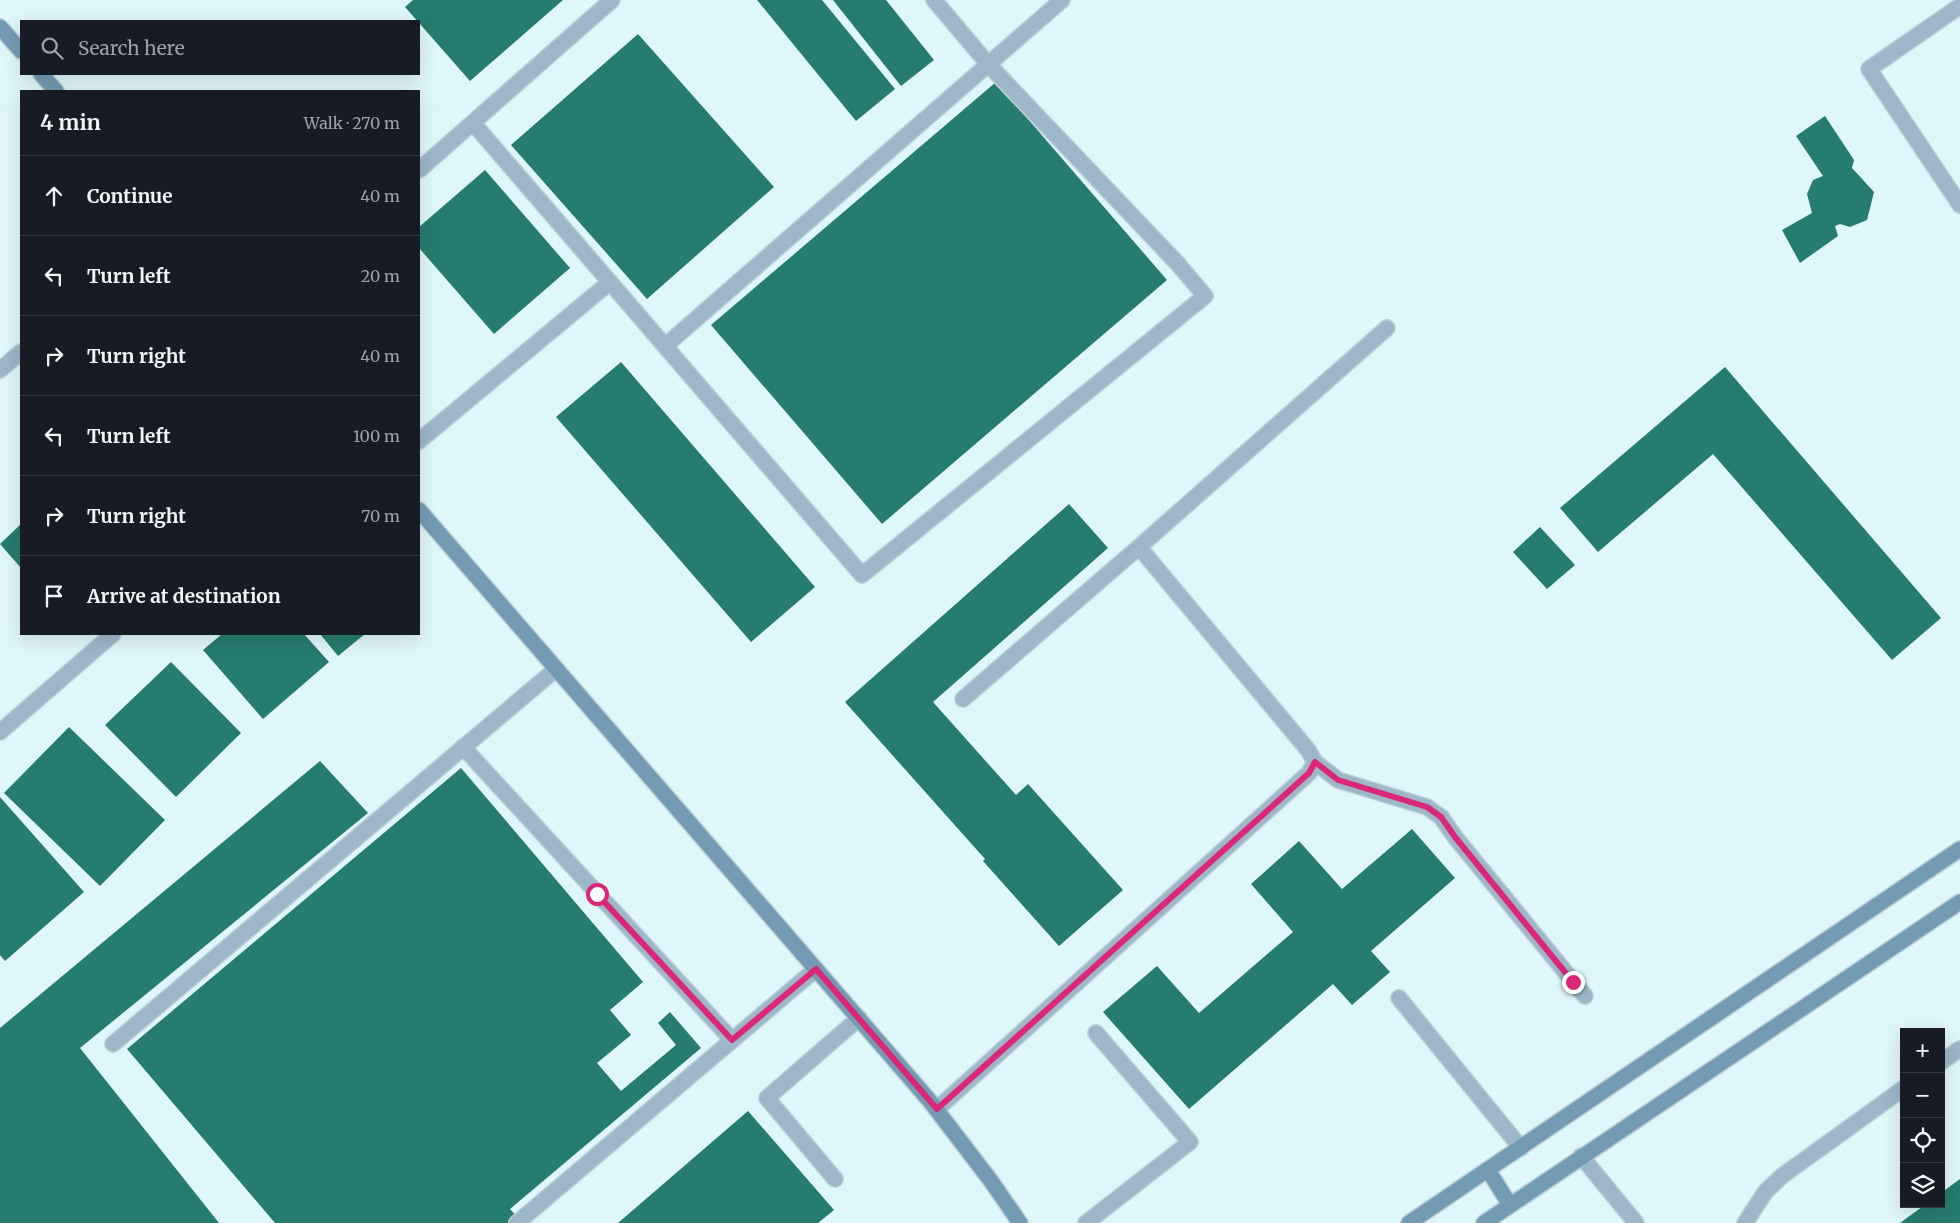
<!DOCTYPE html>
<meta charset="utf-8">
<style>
body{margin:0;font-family:Merriweather,serif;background:#242831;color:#f1f3f6}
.controls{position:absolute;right:15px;bottom:15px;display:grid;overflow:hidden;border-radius:0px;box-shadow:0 5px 20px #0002}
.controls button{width:45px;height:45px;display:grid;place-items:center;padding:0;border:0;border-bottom:1px solid #363941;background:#171b24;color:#f1f3f6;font:25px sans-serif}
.stop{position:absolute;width:15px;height:15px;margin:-11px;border:4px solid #db2777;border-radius:50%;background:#fff}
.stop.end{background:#db2777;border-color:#fff;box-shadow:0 1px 5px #0008}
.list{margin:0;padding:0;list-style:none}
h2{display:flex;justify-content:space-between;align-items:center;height:65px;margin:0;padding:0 20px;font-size:21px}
h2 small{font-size:16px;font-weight:400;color:#9ea1a6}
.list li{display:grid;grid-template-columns:32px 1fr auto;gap:15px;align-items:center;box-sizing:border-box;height:80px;padding:0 20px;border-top:1px solid #363941}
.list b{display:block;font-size:19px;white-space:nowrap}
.list em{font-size:16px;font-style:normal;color:#9ea1a6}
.icon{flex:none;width:28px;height:28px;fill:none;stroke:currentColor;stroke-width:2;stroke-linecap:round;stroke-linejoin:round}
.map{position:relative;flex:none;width:1960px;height:1223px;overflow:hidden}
.search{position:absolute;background:#171b24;box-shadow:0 5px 20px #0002;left:20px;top:20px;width:400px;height:55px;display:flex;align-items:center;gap:12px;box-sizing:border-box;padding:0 18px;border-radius:0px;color:#9ea1a6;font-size:19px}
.panel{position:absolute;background:#171b24;box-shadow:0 5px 20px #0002;left:20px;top:90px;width:400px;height:545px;border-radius:0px}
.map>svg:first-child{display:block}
</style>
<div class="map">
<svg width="1960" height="1223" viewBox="0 0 1960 1223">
<rect width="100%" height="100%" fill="#dff6fa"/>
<g fill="#267c6e">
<polygon points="413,0 563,0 470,81 405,7"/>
<polygon points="757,0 822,0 895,89 856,121"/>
<polygon points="833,0 886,0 934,60 901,86"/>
<polygon points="638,34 774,187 647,299 511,145"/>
<polygon points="996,82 1167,280 882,524 711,325"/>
<polygon points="1825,116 1854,160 1852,168 1874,192 1867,220 1850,227 1840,224 1835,226 1838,236 1800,263 1782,230 1812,213 1807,194 1813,180 1823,176 1796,136"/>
<polygon points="485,170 570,268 494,334 419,248 419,227"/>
<polygon points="621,362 815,587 751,642 556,417"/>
<polygon points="1725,367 1941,618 1892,660 1713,454 1598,552 1560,508"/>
<polygon points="1069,504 1108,548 933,702 1016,795 1028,784 1123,890 1059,946 983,861 985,859 845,702"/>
<polygon points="21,524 21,568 0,544"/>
<polygon points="1540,527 1575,565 1547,589 1513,552"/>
<polygon points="222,634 304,634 329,662 263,719 203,650"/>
<polygon points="320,634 365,634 338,656"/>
<polygon points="171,662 241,733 176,797 105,725"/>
<polygon points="69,727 165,820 100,886 4,793"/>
<polygon points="320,761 368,813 80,1048 219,1223 0,1223 0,1028"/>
<polygon points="461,768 643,982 610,1010 631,1035 597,1063 621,1091 676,1045 658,1023 670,1012 701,1048 510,1209 521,1221 519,1223 275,1223 127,1049"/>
<polygon points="0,797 84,892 5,961 0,955"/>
<polygon points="1412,829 1455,878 1371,951 1390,972 1352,1005 1333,984 1189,1109 1103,1012 1157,966 1199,1013 1293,932 1251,884 1299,841 1342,889"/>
<polygon points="748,1111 834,1210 818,1223 618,1223"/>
<polygon points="1960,1179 1960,1223 1900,1223 1926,1204 1941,1204 1941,1193"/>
</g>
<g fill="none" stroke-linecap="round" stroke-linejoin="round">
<defs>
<g id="lane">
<polyline points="473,123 862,575 1205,296 1178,264 988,64 934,0"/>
<polyline points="419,170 612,0"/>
<polyline points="665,346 1062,0"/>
<polyline points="419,441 610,282"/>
<polyline points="963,699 1139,547"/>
<polyline points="463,747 732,1040"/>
<polyline points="1315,762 1338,780 1427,807 1441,817 1455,837 1585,996"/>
<polyline points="1399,998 1521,1148"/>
<polyline points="113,1044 556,669"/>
<polyline points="1941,1062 1960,1049"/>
<polyline points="937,1109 1309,773 1315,762 1308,750 1139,547 1387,328"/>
<polyline points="1581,1156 1636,1223"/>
<polyline points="835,1179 767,1098 859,1018"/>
<polyline points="517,1223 816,969"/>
<polyline points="1086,1223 1190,1142 1096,1033"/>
<polyline points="1745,1223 1766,1191 1782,1176 1904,1088"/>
</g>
<g id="street">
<polyline points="1960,6 1869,69 1960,205"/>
<polyline points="0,370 21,352"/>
<polyline points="0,732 113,634"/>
</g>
<g id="secondary">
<polyline points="0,27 21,51"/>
<polyline points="41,74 56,91"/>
<polyline points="419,510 929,1100 991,1181 1020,1223"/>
<polyline points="1488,1170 1510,1205"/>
<polyline points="1409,1223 1960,849"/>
<polyline points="1484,1223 1960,902"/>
</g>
</defs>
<use href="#lane" stroke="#bdd1d4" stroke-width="18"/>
<use href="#street" stroke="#bdd1d4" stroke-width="18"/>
<use href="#secondary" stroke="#bdd1d4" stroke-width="18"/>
<use href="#lane" stroke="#9db7c8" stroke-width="15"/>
<use href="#street" stroke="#9db7c8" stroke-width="15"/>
<use href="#secondary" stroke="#739bb3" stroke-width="15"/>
</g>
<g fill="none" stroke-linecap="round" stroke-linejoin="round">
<polyline stroke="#db2777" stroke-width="6" points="597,894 732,1040 816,969 937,1109 1309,773 1315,762 1338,780 1427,807 1441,817 1455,837 1573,982"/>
</g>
</svg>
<div class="controls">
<button>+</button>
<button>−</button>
<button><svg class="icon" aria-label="locate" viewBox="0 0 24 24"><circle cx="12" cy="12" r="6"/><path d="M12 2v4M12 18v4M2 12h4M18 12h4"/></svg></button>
<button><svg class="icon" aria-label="layers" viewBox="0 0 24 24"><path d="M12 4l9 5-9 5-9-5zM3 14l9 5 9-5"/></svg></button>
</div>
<div class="stop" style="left:597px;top:894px"></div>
<div class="stop end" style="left:1573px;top:982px"></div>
<div class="search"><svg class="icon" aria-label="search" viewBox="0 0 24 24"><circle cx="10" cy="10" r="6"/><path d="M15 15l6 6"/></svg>Search here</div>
<section class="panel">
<h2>4 min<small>Walk · 270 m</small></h2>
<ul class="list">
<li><svg class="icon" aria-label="ahead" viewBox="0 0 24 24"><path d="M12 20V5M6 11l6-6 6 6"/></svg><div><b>Continue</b></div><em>40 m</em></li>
<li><svg class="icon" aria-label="left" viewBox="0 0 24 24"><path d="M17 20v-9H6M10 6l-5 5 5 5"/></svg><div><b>Turn left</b></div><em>20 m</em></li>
<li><svg class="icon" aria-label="right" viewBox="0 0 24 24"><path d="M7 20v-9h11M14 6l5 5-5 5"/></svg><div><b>Turn right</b></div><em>40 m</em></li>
<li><svg class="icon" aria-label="left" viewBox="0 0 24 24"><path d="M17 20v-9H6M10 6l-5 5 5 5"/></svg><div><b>Turn left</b></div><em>100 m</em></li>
<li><svg class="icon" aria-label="right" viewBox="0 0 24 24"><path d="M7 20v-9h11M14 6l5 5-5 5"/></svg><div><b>Turn right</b></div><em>70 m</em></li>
<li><svg class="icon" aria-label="arrive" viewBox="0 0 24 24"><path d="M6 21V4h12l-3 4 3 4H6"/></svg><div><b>Arrive at destination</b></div></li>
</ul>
</section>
</div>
